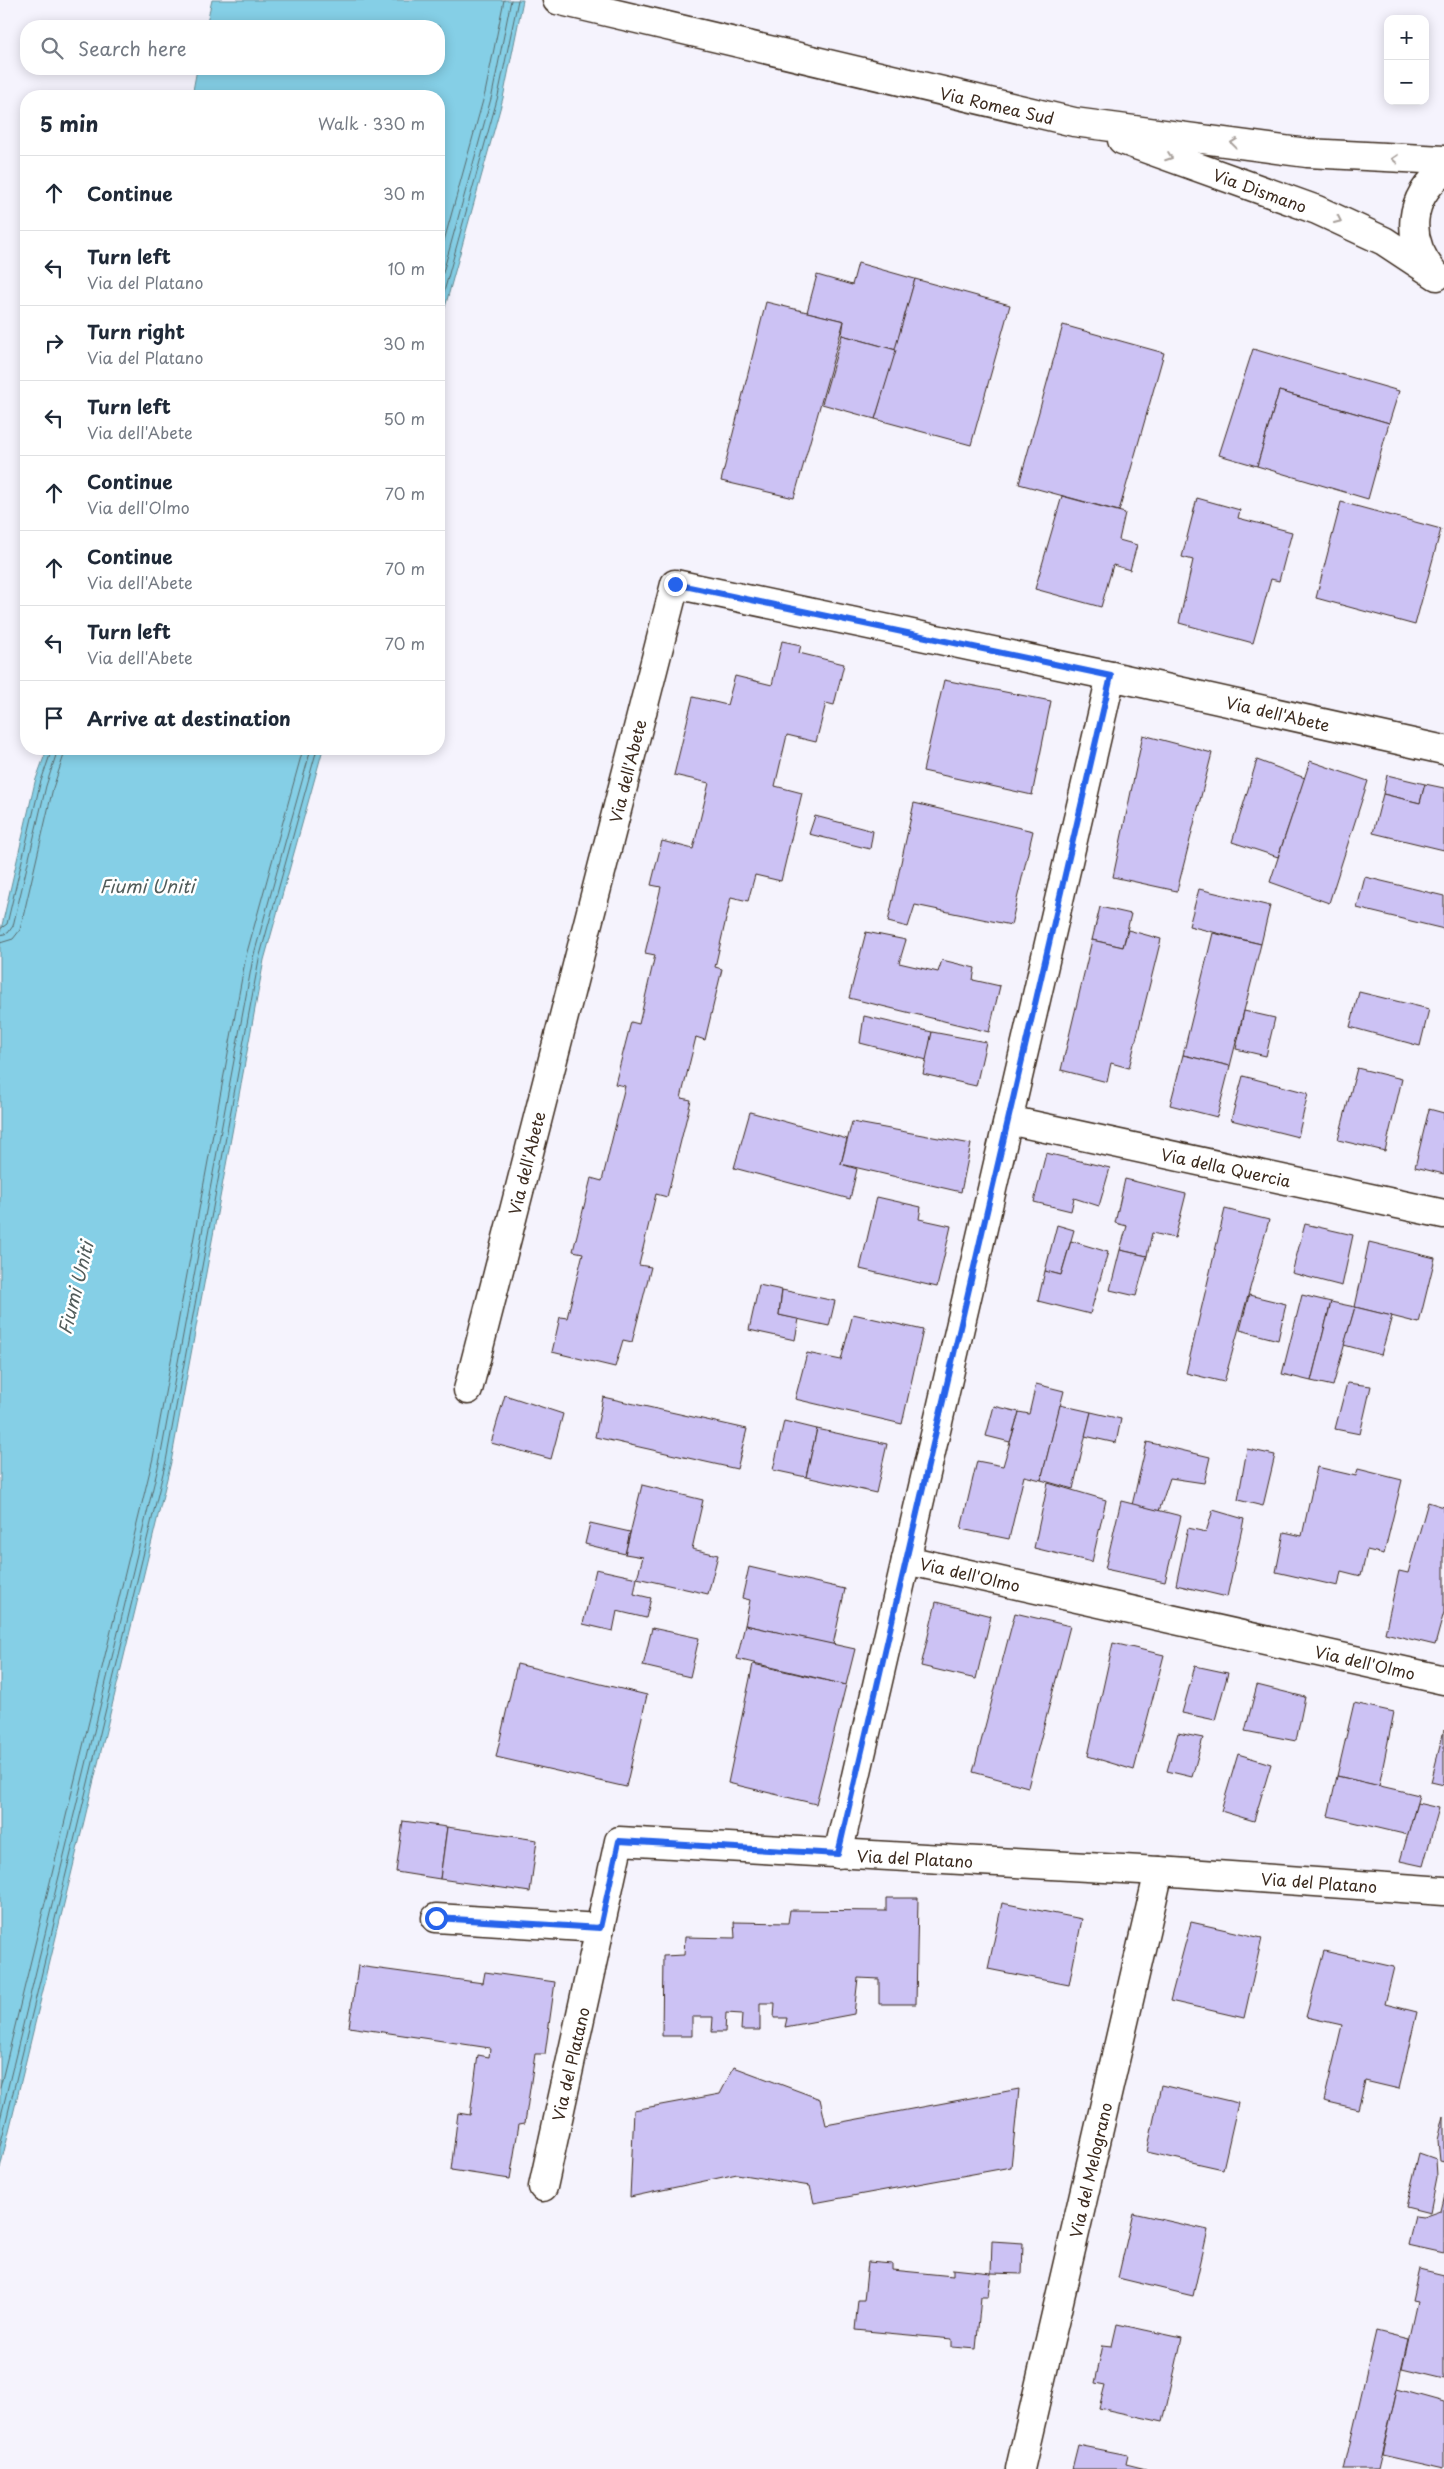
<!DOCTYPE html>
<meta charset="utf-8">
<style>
body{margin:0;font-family:"Playpen Sans",sans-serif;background:#f2f2f3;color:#1f2937}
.controls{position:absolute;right:15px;top:15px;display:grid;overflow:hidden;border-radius:10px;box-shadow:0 2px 12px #0003}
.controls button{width:45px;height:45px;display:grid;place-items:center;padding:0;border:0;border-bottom:1px solid #e0e1e3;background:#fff;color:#1f2937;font:25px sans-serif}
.stop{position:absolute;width:15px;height:15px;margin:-11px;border:4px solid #2563eb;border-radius:50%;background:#fff}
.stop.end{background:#2563eb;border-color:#fff;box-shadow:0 1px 5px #0008}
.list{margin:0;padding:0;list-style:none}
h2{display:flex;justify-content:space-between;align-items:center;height:65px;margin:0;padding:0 20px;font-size:21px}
h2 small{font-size:16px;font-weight:400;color:#747a83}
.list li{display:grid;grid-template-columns:32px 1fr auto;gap:15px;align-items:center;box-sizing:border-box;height:75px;padding:0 20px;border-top:1px solid #e0e1e3}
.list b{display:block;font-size:19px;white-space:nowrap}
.list p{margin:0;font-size:16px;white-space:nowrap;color:#747a83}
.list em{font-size:16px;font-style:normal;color:#747a83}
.icon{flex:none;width:28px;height:28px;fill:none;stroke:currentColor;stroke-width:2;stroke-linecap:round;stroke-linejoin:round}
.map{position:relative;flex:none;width:1444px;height:2469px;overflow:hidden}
.search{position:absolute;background:#fff;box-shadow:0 2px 12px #0003;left:20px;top:20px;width:425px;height:55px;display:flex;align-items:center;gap:12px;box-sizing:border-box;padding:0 18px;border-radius:20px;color:#747a83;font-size:19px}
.panel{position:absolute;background:#fff;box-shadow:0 2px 12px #0003;left:20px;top:90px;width:425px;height:665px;border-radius:20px}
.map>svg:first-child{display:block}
</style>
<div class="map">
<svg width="1444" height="2469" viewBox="0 0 1444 2469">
<rect width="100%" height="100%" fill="#f5f3fd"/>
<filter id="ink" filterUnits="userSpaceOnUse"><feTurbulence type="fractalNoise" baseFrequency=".02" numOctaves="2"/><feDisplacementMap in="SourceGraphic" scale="10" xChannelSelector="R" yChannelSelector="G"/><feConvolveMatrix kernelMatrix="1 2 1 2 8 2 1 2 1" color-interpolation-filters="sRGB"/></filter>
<g filter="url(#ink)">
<g fill="#85cfe6" stroke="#678d96">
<polygon points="212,0 523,0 503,98 439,329 439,96 192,96 197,69 439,69 439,26 206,26"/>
<polygon points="47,749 323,749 264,960 171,1462 0,2168 0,934 35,782"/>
</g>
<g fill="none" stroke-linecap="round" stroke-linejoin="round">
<g stroke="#596c6e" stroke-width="1">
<polyline points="439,259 485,93 504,0"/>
<polyline points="439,287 492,95 511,0"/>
<polyline points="439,310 498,96 518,0"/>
<polyline points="0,929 7,924 40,784 52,749"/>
<polyline points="0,935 8,933 13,926 46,786 58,749"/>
<polyline points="0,943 13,939 20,930 53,788 66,749"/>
<polyline points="0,2088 153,1458 246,956 303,749"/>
<polyline points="0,2120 160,1459 253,958 311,749"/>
<polyline points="0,2146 166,1461 259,959 317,749"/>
</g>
</g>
<g fill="#ccc2f4" stroke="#3b2a1e">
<polygon points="858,263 915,279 896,350 842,335 844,321 807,312 817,275 852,285"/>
<polygon points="915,279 1010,305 971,445 875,419"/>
<polygon points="766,302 844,321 794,498 721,481"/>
<polygon points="1063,325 1164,353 1119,511 1019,484"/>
<polygon points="842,335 896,350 875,419 822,404"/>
<polygon points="1253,349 1399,391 1389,423 1279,391 1257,466 1219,455"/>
<polygon points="1279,391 1389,423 1368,499 1257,466"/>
<polygon points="1062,496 1125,513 1119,540 1137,545 1130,570 1113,565 1101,607 1035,589"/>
<polygon points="1197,498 1240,510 1238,518 1292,532 1279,581 1271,579 1253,643 1179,623 1193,560 1182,557"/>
<polygon points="1341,502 1441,529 1415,625 1316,598"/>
<polygon points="782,641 801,645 799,653 844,664 834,705 826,703 816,742 787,735 775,786 802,793 781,881 755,875 748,901 731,897 715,967 722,969 705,1040 696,1037 681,1098 691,1100 667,1197 656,1194 639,1265 651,1267 632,1342 623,1340 615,1367 552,1352 560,1317 567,1318 583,1253 573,1251 591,1178 602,1181 625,1086 615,1084 631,1022 639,1024 655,955 645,953 661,887 651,885 662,841 693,849 709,783 674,775 693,697 727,705 735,676 772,685"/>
<polygon points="944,680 1051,701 1032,795 923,771"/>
<polygon points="1143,735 1212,753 1177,891 1113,877"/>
<polygon points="1257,760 1305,778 1278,857 1232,842"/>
<polygon points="1310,761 1368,781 1329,903 1270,882"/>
<polygon points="1387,775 1425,784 1420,803 1383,794"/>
<polygon points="1425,784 1444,788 1444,850 1373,833 1383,794 1420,803"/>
<polygon points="914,803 1033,831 1011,925 915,905 908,927 888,922"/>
<polygon points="815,816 873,831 870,849 809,834"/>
<polygon points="1365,877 1444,896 1444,929 1357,908"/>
<polygon points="1199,889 1270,906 1261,944 1189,926"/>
<polygon points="1100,907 1131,914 1123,947 1092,940"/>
<polygon points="1128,930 1161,939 1129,1068 1111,1063 1107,1082 1061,1070 1092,940 1123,947"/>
<polygon points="866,932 906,940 899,963 938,972 942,960 975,968 973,980 1000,986 989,1032 849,998"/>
<polygon points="1213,933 1261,944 1230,1066 1183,1055"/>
<polygon points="1359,992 1429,1009 1420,1046 1350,1027"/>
<polygon points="1244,1011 1275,1018 1266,1056 1236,1049"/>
<polygon points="864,1016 932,1032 927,1060 860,1043"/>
<polygon points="932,1032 986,1042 976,1086 923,1074"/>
<polygon points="1183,1055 1230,1066 1217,1117 1170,1105"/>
<polygon points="1357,1068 1402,1079 1385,1151 1338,1140"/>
<polygon points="1243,1076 1308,1093 1298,1137 1231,1120"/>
<polygon points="1429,1109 1444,1113 1444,1174 1415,1167"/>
<polygon points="750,1112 847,1139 841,1164 857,1169 850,1199 734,1168"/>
<polygon points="852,1122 971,1144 961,1192 841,1164"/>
<polygon points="1046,1153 1110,1168 1099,1206 1074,1198 1071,1211 1034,1202"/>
<polygon points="1125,1179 1186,1194 1175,1238 1152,1233 1147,1256 1120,1250 1127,1226 1115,1223"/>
<polygon points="877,1197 921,1207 919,1219 951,1226 937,1287 860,1269"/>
<polygon points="1225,1209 1269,1220 1224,1382 1186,1373"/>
<polygon points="1305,1224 1353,1235 1342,1286 1292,1273"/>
<polygon points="1057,1225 1074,1230 1061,1275 1045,1271"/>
<polygon points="1071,1241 1108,1252 1090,1314 1038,1301 1045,1271 1061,1275"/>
<polygon points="1369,1242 1435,1258 1419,1323 1355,1307"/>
<polygon points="1120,1250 1147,1256 1136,1296 1110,1290"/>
<polygon points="759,1285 782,1290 779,1315 799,1319 795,1340 749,1330"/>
<polygon points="782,1290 835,1301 829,1326 779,1315"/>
<polygon points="1249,1295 1286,1304 1278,1340 1240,1330"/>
<polygon points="1302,1295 1331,1302 1311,1381 1282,1374"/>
<polygon points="1331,1302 1355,1307 1333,1386 1311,1381"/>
<polygon points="1355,1307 1392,1316 1381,1355 1344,1345"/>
<polygon points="853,1314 923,1330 902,1424 795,1399 807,1353 841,1360"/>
<polygon points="1347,1383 1371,1386 1360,1434 1335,1429"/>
<polygon points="1036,1384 1064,1391 1041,1480 1024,1476 1009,1539 961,1529 977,1461 1003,1466 1019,1412 1029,1414"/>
<polygon points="505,1395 563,1414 551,1459 491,1443"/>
<polygon points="603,1397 747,1429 737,1469 595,1437"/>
<polygon points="1060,1405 1091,1412 1073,1489 1041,1480"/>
<polygon points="994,1406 1019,1412 1010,1442 986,1436"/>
<polygon points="1091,1412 1121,1419 1116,1443 1085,1436"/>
<polygon points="784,1421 817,1429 806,1477 773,1470"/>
<polygon points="817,1429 887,1444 876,1493 806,1477"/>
<polygon points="1147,1442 1210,1457 1204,1483 1170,1478 1159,1511 1132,1505"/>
<polygon points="1247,1449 1275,1455 1263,1506 1238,1500"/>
<polygon points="1317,1467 1356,1476 1358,1469 1402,1480 1384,1554 1367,1550 1361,1576 1341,1571 1338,1586 1276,1572 1284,1532 1302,1536"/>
<polygon points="1048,1483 1106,1500 1092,1562 1034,1548"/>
<polygon points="642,1485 703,1500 692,1549 718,1555 708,1594 637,1578 643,1557 625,1554"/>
<polygon points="1121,1501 1181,1516 1165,1582 1105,1569"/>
<polygon points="1428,1502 1444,1507 1444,1612 1435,1645 1385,1633 1399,1571 1408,1573"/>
<polygon points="1213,1510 1244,1519 1227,1597 1176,1585 1188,1528 1206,1532"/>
<polygon points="590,1523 630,1532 625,1554 585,1544"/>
<polygon points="749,1567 845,1589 833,1645 745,1625 750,1600 742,1598"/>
<polygon points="596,1569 637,1578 634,1594 651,1598 646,1618 617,1611 613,1631 583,1624"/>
<polygon points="936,1602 991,1616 976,1679 921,1666"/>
<polygon points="1015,1613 1070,1626 1028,1787 973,1772"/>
<polygon points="745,1625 855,1649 846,1685 737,1659"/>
<polygon points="652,1628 699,1638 690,1677 643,1666"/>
<polygon points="1113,1643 1164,1655 1134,1770 1088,1756"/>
<polygon points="517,1664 647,1695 626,1787 496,1757"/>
<polygon points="753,1664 846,1685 816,1804 728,1783"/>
<polygon points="1195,1666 1228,1673 1215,1720 1182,1713"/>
<polygon points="1257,1685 1305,1697 1296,1741 1245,1731"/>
<polygon points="1354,1703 1394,1712 1379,1786 1337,1776"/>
<polygon points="1444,1730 1444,1785 1431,1782"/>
<polygon points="1178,1733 1203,1738 1192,1777 1167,1771"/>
<polygon points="1238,1754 1271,1764 1254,1821 1221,1811"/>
<polygon points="1337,1776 1419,1795 1408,1835 1328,1816"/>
<polygon points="1417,1803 1439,1808 1423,1866 1400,1861"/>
<polygon points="403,1821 447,1827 440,1879 396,1872"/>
<polygon points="447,1827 537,1840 530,1892 440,1879"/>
<polygon points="886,1898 918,1898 916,2004 879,2004 879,1979 858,1978 854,2014 785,2027 787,2018 774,2018 775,2003 760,2003 760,2030 741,2030 742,2014 726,2013 725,2032 712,2032 713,2017 692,2017 692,2036 662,2036 663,1956 684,1955 685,1937 735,1938 734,1922 788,1923 790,1910 886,1911"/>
<polygon points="1002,1903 1082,1919 1069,1985 988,1969"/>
<polygon points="1191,1922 1262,1938 1244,2018 1170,2001"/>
<polygon points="1324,1951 1394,1967 1385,2004 1417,2012 1399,2089 1365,2081 1358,2109 1324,2101 1342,2025 1306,2017"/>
<polygon points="358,1966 483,1983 485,1972 555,1982 545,2054 535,2054 525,2123 519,2124 510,2179 451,2170 458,2113 470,2115 478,2055 489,2057 490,2048 349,2027"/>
<polygon points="734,2067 820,2099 826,2125 1019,2089 1011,2167 814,2203 810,2186 737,2174 630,2197 634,2110 720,2094"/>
<polygon points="1161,2085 1238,2103 1223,2169 1147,2152"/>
<polygon points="1444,2116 1444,2162 1440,2161 1438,2140"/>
<polygon points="1419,2153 1436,2159 1437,2178 1430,2213 1406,2207"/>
<polygon points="1444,2194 1444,2253 1408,2245 1415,2216 1423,2217 1440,2211"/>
<polygon points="1133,2213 1208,2230 1193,2296 1118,2278"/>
<polygon points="992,2241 1023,2243 1022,2274 991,2273"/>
<polygon points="868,2262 892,2264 892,2270 953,2276 953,2269 991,2273 988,2297 981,2297 976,2349 952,2347 952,2339 855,2330 858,2300 864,2300"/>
<polygon points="1419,2269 1444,2275 1444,2379 1402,2369 1417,2301 1412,2300"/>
<polygon points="1117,2324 1182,2338 1163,2422 1099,2408 1105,2385 1095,2383 1103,2345 1112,2346"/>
<polygon points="1376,2331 1408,2339 1397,2389 1378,2469 1344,2469"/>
<polygon points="1397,2389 1444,2402 1444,2469 1382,2455"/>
<polygon points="1078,2445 1128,2455 1126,2464 1146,2469 1072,2469"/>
</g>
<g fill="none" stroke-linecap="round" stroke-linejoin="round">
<defs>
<g id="street">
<polyline points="1444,750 1111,676 906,1560 1444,1680"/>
<polyline points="1008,1120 1444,1214"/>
<polyline points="468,1390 675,584 1111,676"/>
<polyline points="838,1854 906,1560"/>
<polyline points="436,1918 600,1928"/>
<polyline points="543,2187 619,1841 1159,1871 1444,1891"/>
<polyline points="1020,2469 1159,1871"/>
</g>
<g id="secondary">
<polyline points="557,0 1074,122 1307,153 1444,160"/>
<polyline points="1122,140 1317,210 1384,241 1437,276"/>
<path d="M1433,272C1405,238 1408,198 1444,171"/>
</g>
</defs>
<use href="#street" stroke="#3b2a1e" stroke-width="31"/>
<use href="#secondary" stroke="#3b2a1e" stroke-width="31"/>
<use href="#street" stroke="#fff" stroke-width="28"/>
<use href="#secondary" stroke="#fff" stroke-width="28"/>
</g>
<defs><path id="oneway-chevron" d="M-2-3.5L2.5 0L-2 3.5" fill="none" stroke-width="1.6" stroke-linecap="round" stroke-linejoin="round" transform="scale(1.25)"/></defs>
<g stroke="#a79f9a">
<use href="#oneway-chevron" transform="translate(1234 143) rotate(-173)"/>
<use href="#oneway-chevron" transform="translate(1169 157) rotate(20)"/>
<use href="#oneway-chevron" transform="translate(1395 159) rotate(-176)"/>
<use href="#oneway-chevron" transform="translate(1338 220) rotate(25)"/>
</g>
</g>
<g fill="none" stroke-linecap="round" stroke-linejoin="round" filter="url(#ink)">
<polyline stroke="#2563eb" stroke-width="6" points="436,1918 600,1928 619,1841 838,1854 1111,676 675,584"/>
</g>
<g text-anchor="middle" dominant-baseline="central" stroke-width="5" stroke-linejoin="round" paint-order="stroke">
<g font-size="16" fill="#3b2a1e" stroke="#fff">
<text transform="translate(997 105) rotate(13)">Via Romea Sud</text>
<text transform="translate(1260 190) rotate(20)">Via Dismano</text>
<text transform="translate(1278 713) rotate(13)">Via dell'Abete</text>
<text transform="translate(627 771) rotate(-76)">Via dell'Abete</text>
<text transform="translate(526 1163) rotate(-76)">Via dell'Abete</text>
<text transform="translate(1226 1167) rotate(12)">Via della Quercia</text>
<text transform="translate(970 1574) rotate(13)">Via dell'Olmo</text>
<text transform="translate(1365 1662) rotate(13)">Via dell'Olmo</text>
<text transform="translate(915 1858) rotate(3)">Via del Platano</text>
<text transform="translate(1319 1882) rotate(4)">Via del Platano</text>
<text transform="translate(570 2064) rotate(-77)">Via del Platano</text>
<text transform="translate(1090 2170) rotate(-77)">Via del Melograno</text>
</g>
<g font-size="18" font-style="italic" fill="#515c5a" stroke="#fff">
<text x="147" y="885">Fiumi Uniti</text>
<text transform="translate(75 1288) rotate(-76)">Fiumi Uniti</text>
</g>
</g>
</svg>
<div class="controls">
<button>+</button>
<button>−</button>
</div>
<div class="stop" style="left:436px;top:1918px"></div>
<div class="stop end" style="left:675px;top:584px"></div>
<div class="search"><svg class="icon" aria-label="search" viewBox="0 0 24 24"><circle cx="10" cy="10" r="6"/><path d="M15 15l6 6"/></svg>Search here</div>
<section class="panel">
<h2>5 min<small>Walk · 330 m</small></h2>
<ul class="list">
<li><svg class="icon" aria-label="ahead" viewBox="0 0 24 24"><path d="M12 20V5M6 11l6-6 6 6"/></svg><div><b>Continue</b></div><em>30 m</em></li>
<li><svg class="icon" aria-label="left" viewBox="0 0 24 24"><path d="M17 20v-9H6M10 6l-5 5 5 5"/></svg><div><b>Turn left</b><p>Via del Platano</p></div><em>10 m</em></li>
<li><svg class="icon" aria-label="right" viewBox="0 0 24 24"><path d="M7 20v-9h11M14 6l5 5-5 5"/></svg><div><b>Turn right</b><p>Via del Platano</p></div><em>30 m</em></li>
<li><svg class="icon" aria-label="left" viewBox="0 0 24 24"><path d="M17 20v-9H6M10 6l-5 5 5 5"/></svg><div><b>Turn left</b><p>Via dell'Abete</p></div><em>50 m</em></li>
<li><svg class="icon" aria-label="ahead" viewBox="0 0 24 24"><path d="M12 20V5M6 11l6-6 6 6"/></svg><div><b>Continue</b><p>Via dell'Olmo</p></div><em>70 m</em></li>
<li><svg class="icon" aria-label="ahead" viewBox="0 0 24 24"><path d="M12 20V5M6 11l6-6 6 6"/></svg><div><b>Continue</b><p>Via dell'Abete</p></div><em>70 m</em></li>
<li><svg class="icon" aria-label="left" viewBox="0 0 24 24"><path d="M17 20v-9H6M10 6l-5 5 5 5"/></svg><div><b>Turn left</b><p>Via dell'Abete</p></div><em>70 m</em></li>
<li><svg class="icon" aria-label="arrive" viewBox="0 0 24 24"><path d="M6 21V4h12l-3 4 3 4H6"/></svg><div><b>Arrive at destination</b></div></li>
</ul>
</section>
</div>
